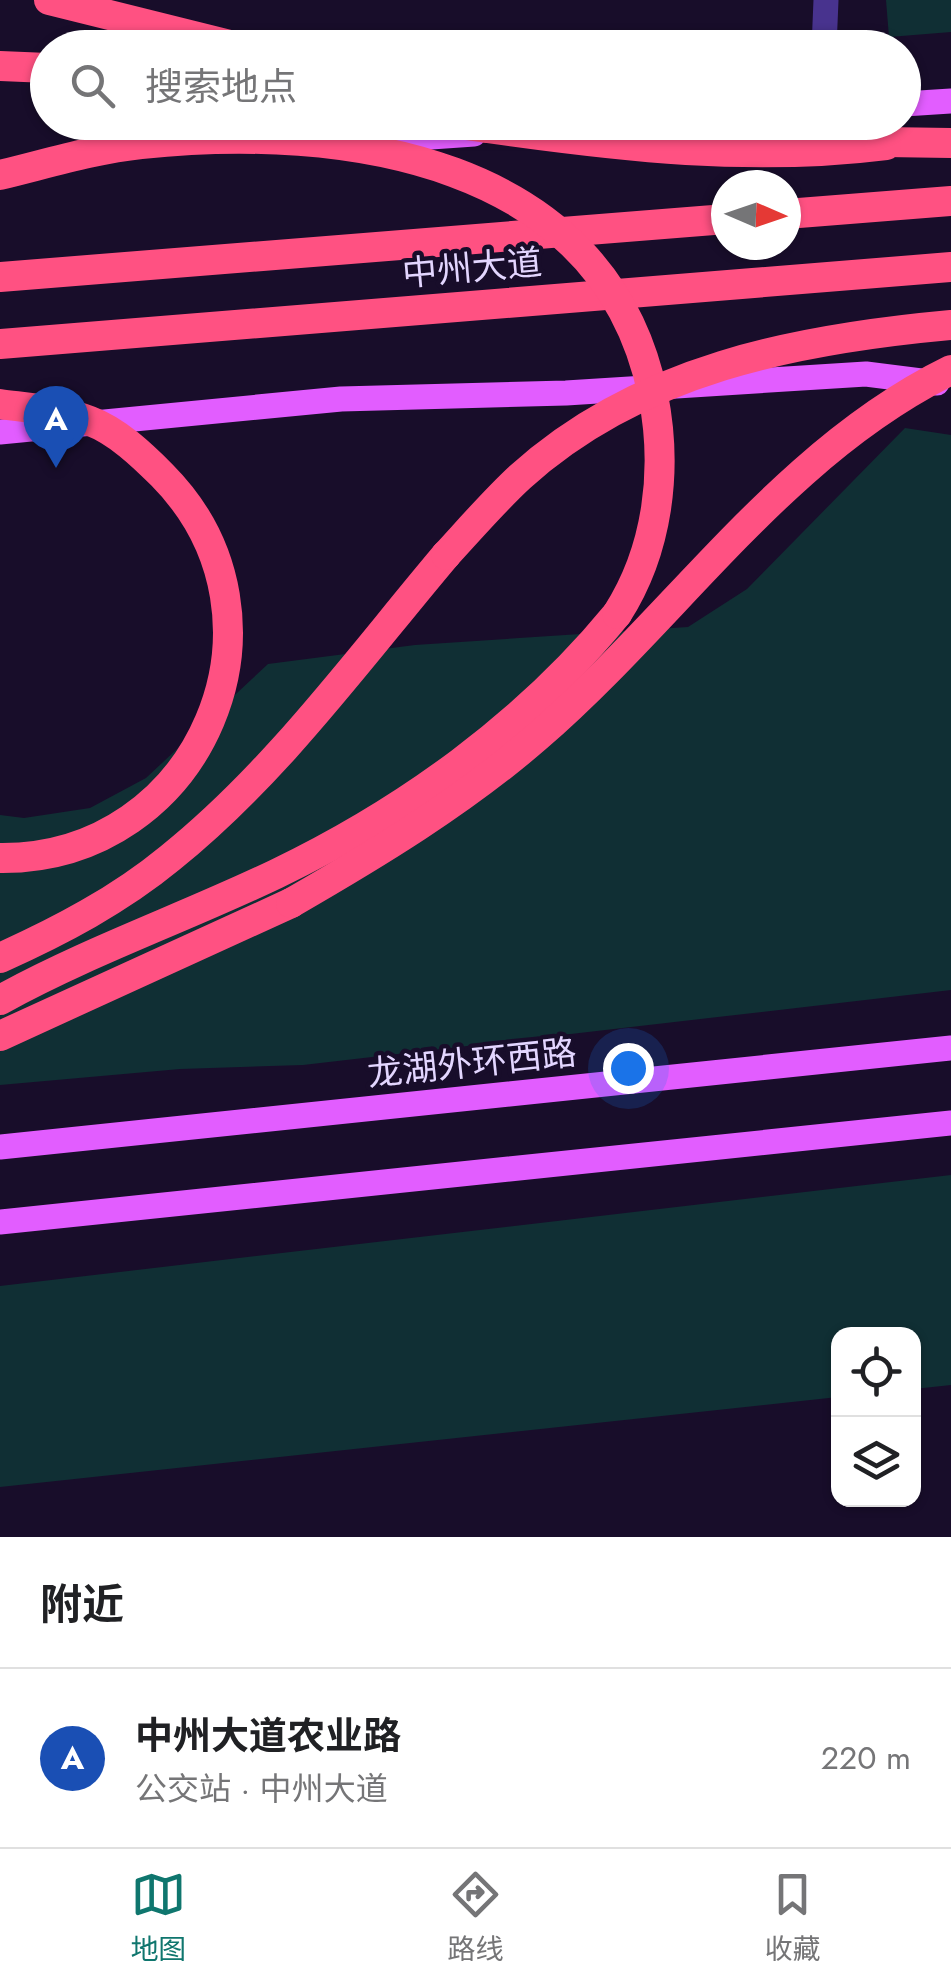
<!DOCTYPE html>
<html lang="zh">
<meta charset="utf-8">
<style>
body{margin:0;font-family:Jost,"Noto Sans SC",sans-serif;background:#f2f2f2;color:#202124}
.controls{position:absolute;right:30px;bottom:30px;display:grid;overflow:hidden;border-radius:20px;box-shadow:0 2px 8px #0004}
.controls button{width:90px;height:90px;display:grid;place-items:center;padding:0;border:0;border-bottom:2px solid #e0e0e0;background:#fff;color:#202124;font:50px sans-serif}
.compass{position:absolute;left:711px;top:170px;width:90px;height:90px;border-radius:50%;background:#fff;box-shadow:0 2px 8px #0004;rotate:92deg}
.you{position:absolute;left:628px;top:1068px;width:35px;height:35px;margin:-25px;border:8px solid #fff;border-radius:50%;background:#1a73e8;box-shadow:0 0 0 15px #1a73e833}
.badge{display:grid;place-items:center;width:65px;height:65px;border-radius:50%;background:#0f766e;color:#fff;font-size:32px;font-weight:700}
.pin{position:absolute;translate:-50% -82px;filter:drop-shadow(0 2px 5px #0008)}
.pin::after{content:'';position:absolute;top:52px;width:35px;height:30px;background:inherit;clip-path:polygon(0 0,100% 0,50% 100%)}
.list{margin:0;padding:0;list-style:none}
h2{display:flex;justify-content:space-between;align-items:center;height:130px;margin:0;padding:0 40px;font-size:42px}
h2 small{font-size:32px;font-weight:400;color:#757577}
.list li{display:grid;grid-template-columns:65px 1fr auto;gap:30px;align-items:center;box-sizing:border-box;height:180px;padding:0 40px;border-top:2px solid #e0e0e0}
.list b{display:block;font-size:38px;white-space:nowrap}
.list p{margin:0;font-size:32px;white-space:nowrap;color:#757577}
.list em{font-size:32px;font-style:normal;color:#757577}
.icon{flex:none;width:55px;height:55px;fill:none;stroke:currentColor;stroke-width:2;stroke-linecap:round;stroke-linejoin:round}
.map{position:relative;flex:none;width:951px;height:1537px;overflow:hidden}
.search{position:absolute;background:#fff;box-shadow:0 2px 8px #0004;left:30px;right:30px;top:30px;height:110px;display:flex;align-items:center;gap:25px;box-sizing:border-box;padding:0 35px;border-radius:55px;color:#757577;font-size:38px}
.sheet{height:310px;background:#fff}
nav{display:flex;justify-content:space-around;align-items:center;box-sizing:border-box;height:140px;border-top:2px solid #e0e0e0;background:#fff;font-size:28px;color:#757577}
nav a{display:grid;justify-items:center;gap:5px}
nav .on{color:#0f766e}
.map>svg:first-child{display:block}
</style>
<div class="map">
<svg width="951" height="1537" viewBox="0 0 951 1537">
<rect width="100%" height="100%" fill="#180d2a"/>
<g fill="#102f34">
<polygon points="886,0 951,0 951,32 889,37"/>
<polygon points="905,428 951,435 951,990 303,1065 180,1069 0,1085 0,815 24,818 90,808 146,778 268,664 415,645 688,627 747,589"/>
<polygon points="951,1175 951,1385 914,1389 914,1334 838,1334 838,1397 0,1487 0,1286"/>
</g>
<g fill="none" stroke-linecap="round" stroke-linejoin="round">
<polyline stroke="#48338e" stroke-width="25" points="824,48 826,0"/>
<g stroke="#e25dff" stroke-width="25">
<polyline points="904,104 951,101"/>
<polyline points="554,128 638,122"/>
<polyline points="359,142 474,134"/>
<polyline points="0,432 341,399 566,393 866,374 937,383"/>
<polyline points="0,1147 951,1048"/>
<polyline points="0,1222 951,1123"/>
</g>
<g stroke="#ff5182" stroke-width="30">
<polyline points="49,0 242,48"/>
<polyline points="0,66 48,68"/>
<polyline points="445,122 487,128"/>
<polyline points="665,122 819,141 951,143"/>
<polyline points="786,214 951,201"/>
<polyline points="0,277 726,219"/>
<polyline points="0,344 951,267"/>
<path d="M0,958C60,931 119,900 170,858C276,773 359,658 446,555"/>
<path d="M0,1000C89,951 184,918 276,874C405,812 526,725 617,614"/>
<polyline points="0,1036 291,903"/>
</g>
<g stroke="#ff5182" stroke-width="30">
<path d="M487,128C621,147 751,162 886,145"/>
<path d="M0,175C46,164 94,149 141,144C342,123 604,157 653,395C668,470 658,550 617,614"/>
<path d="M0,404C30,408 61,410 90,421C117,431 142,455 162,475C304,618 201,860 0,858"/>
<path d="M446,555C470,529 494,501 520,477C639,369 797,339 951,325"/>
<path d="M291,903C376,854 462,802 537,737C676,617 783,452 951,370"/>
</g>
</g>
<g text-anchor="middle" dominant-baseline="central" stroke-width="9" stroke-linejoin="round" paint-order="stroke">
<g font-size="35" fill="#e3d6ff" stroke="#180d2a">
<text transform="translate(472 268) rotate(-5)">中州大道</text>
<text transform="translate(472 1063) rotate(-6)">龙湖外环西路</text>
</g>
</g>
</svg>
<div class="controls">
<button><svg class="icon" aria-label="locate" viewBox="0 0 24 24"><circle cx="12" cy="12" r="6"/><path d="M12 2v4M12 18v4M2 12h4M18 12h4"/></svg></button>
<button><svg class="icon" aria-label="layers" viewBox="0 0 24 24"><path d="M12 4l9 5-9 5-9-5zM3 14l9 5 9-5"/></svg></button>
</div>
<svg class="compass" viewBox="-18 -18 36 36"><path d="M0-13l5 13h-10z" fill="#e53935"/><path d="M0 13l5-13h-10z" fill="#757577"/></svg>
<div class="you"></div>
<div class="pin badge" style="left:56px;top:468px;background:#1a4fb4">A</div>
<div class="search"><svg class="icon" aria-label="search" viewBox="0 0 24 24"><circle cx="10" cy="10" r="6"/><path d="M15 15l6 6"/></svg>搜索地点</div>
</div>
<section class="sheet">
<h2>附近<small></small></h2>
<ul class="list">
<li><span class="badge" style="background:#1a4fb4">A</span><div><b>中州大道农业路</b><p>公交站 · 中州大道</p></div><em>220 m</em></li>
</ul>
</section>
<nav>
<a class="on"><svg class="icon" aria-label="map" viewBox="0 0 24 24"><path d="M3 6l6-2 6 2 6-2v14l-6 2-6-2-6 2zM9 4v14M15 6v14"/></svg>地图</a>
<a><svg class="icon" aria-label="directions" viewBox="0 0 24 24"><path d="M12 3l9 9-9 9-9-9zM9 14v-3h6M13 9l2 2-2 2"/></svg>路线</a>
<a><svg class="icon" aria-label="saved" viewBox="0 0 24 24"><path d="M7 4h10v16l-5-4-5 4z"/></svg>收藏</a>
</nav>
